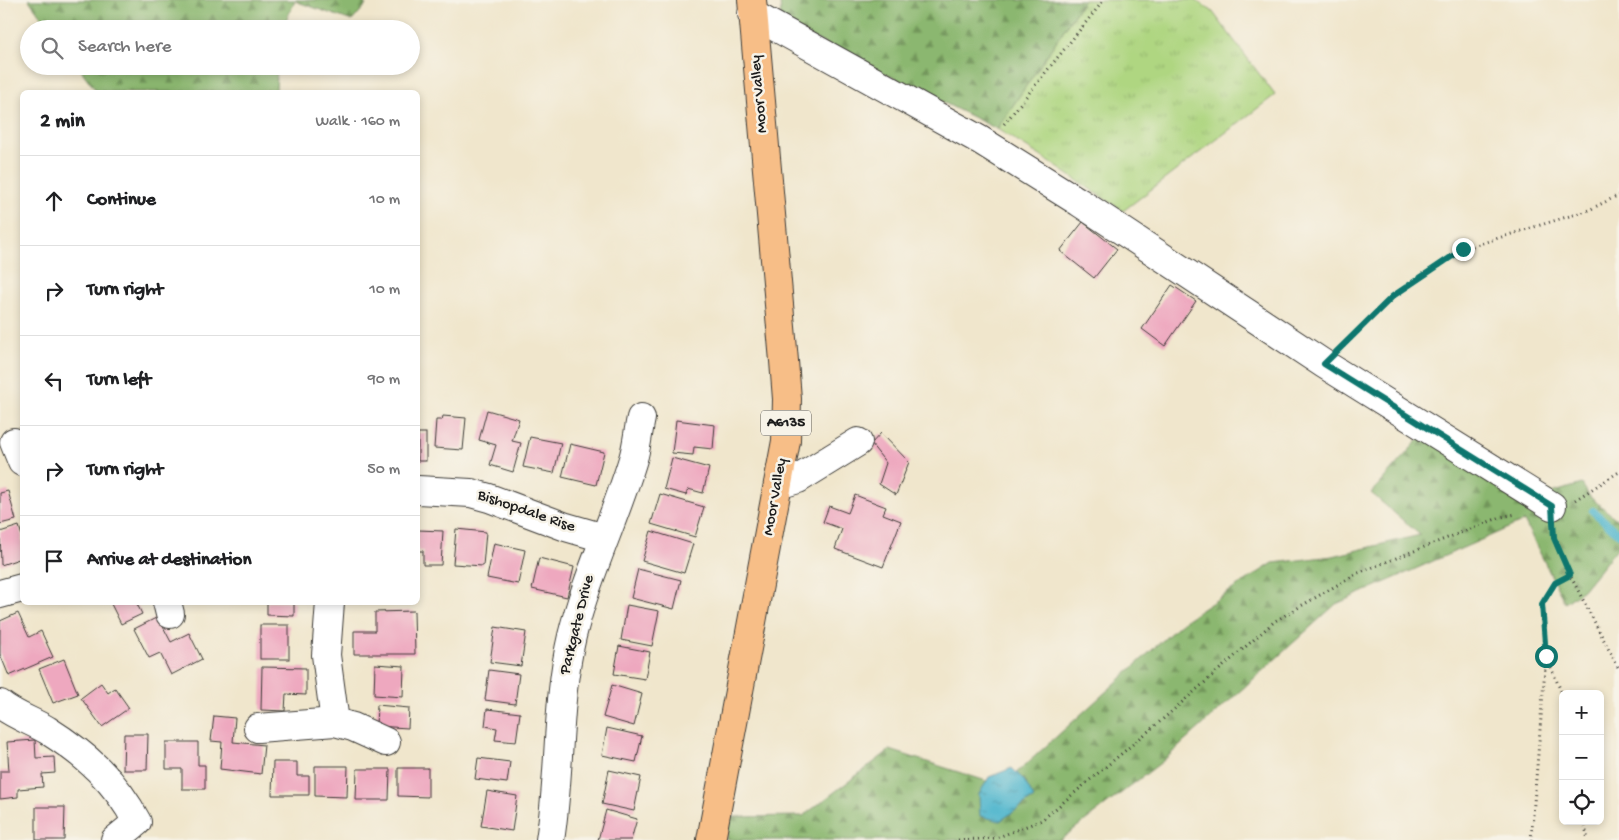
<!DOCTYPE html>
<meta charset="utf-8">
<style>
body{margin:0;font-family:"Gochi Hand",sans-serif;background:#f6f6f6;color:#202124}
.controls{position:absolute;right:15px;bottom:15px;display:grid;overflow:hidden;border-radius:8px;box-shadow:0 2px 8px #0003}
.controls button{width:45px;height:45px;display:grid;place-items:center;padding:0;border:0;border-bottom:1px solid #e0e0e0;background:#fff;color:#202124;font:25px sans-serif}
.stop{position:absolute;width:15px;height:15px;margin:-11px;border:4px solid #0f766e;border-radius:50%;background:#fff}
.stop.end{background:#0f766e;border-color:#fff;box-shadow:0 1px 5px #0008}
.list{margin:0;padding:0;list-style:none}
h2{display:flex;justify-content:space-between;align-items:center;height:65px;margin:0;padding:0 20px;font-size:21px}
h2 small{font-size:16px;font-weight:400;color:#757577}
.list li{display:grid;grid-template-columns:32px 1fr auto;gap:15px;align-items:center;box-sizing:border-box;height:90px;padding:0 20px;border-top:1px solid #e0e0e0}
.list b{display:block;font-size:19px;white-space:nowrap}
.list em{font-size:16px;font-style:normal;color:#757577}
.icon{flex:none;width:28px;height:28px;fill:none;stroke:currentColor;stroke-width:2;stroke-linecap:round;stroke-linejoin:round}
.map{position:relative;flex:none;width:1619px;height:840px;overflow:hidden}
.search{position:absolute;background:#fff;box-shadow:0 2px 8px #0003;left:20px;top:20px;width:400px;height:55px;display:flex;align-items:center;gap:12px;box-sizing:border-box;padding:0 18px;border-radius:28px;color:#757577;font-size:19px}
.panel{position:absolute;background:#fff;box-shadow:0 2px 8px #0003;left:20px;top:90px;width:400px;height:515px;border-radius:8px}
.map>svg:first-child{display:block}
</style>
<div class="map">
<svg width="1619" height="840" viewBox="0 0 1619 840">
<defs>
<pattern id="grass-tufts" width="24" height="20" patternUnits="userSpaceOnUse" patternTransform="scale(1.25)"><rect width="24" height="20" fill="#afd681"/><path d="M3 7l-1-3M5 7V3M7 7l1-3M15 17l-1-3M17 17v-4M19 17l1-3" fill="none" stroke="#96b76f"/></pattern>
<pattern id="forest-firs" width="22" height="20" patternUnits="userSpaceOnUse" patternTransform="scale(1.25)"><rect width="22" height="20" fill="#8bb76f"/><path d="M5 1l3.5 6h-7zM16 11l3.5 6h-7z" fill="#71945a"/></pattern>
<pattern id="water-ripples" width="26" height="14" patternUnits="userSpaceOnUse" patternTransform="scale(1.25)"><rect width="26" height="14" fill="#4fb6cd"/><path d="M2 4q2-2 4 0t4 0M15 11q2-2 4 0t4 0" fill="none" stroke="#4193a6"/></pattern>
</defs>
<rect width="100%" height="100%" fill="#f7f3e8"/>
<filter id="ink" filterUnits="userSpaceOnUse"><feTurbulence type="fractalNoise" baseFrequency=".02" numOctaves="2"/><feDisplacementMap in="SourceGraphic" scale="10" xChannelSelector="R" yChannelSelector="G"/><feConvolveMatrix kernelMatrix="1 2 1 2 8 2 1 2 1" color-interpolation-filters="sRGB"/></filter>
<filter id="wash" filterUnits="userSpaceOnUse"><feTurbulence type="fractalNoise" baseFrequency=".0096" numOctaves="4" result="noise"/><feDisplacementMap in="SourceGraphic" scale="20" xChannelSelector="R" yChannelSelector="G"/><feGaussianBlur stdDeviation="1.12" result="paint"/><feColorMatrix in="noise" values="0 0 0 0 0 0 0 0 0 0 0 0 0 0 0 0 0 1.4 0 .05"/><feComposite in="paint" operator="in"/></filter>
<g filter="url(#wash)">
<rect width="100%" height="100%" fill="#f0e6cc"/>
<polygon fill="url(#grass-tufts)" stroke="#66794e" points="1084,0 1195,0 1212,11 1275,95 1123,211 1039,155 997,129"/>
<g fill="url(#forest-firs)" stroke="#546a46">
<polygon points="29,0 362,0 366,5 352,21 295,1 282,29 50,29"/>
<polygon points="780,0 1084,0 997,129 781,22"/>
<polygon points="78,66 277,66 276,92 97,92"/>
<polygon points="1421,437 1551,493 1582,484 1590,497 1619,521 1619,546 1583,590 1565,603 1524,521 1336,604 1163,761 1060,840 727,840 728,817 803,816 890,750 1002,786 1184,621 1273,563 1333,556 1420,535 1371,493"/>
</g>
<polygon fill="url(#water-ripples)" stroke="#366974" points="1012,768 1024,780 1034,798 1000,821 980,816 979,794 989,777"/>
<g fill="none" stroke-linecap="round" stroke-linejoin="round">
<polyline stroke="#4fb6cd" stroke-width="8" points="1593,511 1619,534"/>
</g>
<g id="blocks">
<g fill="#eea8bf">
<polygon points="1083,222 1117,249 1094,278 1060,251"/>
<polygon points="1172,285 1196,301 1165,346 1142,329"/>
<polygon points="487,410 519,419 512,441 521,443 513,472 490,465 496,445 479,440"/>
<polygon points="443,416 466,418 463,450 434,448 436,420 442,420"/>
<polygon points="676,420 715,425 713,449 694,447 693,455 672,453"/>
<rect x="418" y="433" width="8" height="28"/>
<polygon points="881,433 909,462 896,495 879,484 886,463 871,444"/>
<polygon points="530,437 561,443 554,473 523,467"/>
<polygon points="570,444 604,452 596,485 562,477"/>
<polygon points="672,458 709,468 703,493 688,489 686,495 664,489"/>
<polygon points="8,491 16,520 0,524 0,493"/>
<polygon points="660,494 704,507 695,537 651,524"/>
<polygon points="855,495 886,507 883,514 901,521 883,567 835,549 842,529 823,522 829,506 848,513"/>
<polygon points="19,526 22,536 22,558 1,565 0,532"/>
<polygon points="456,529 486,532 483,566 453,564"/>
<polygon points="418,530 443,531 441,565 423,565 423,551 418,551"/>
<polygon points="651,531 693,544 684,573 642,561"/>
<polygon points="494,543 525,550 518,584 487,578"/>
<polygon points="539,558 574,567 567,597 532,589"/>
<polygon points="638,569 681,580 674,609 631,598"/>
<polygon points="110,602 136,602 142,614 121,624"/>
<polygon points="267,602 294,602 294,616 267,615"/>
<polygon points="627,605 659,611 652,646 621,640"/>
<polygon points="414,611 415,654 354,654 354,631 375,631 375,612"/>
<polygon points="18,613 29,637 41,631 53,657 9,676 0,654 0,621"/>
<polygon points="158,617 171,642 189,633 202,659 171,675 160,653 149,658 134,629"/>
<rect x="260" y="625" width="29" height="34"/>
<polygon points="495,627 526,632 521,666 490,662"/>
<polygon points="619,646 650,652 645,679 614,674"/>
<polygon points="64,659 78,694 53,703 39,669"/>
<polygon points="375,664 404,666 403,697 374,695"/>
<polygon points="262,667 306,668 306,695 286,694 285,711 261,710"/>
<polygon points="489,670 519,674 515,704 485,700"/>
<polygon points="101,683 108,693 115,688 129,708 102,727 81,698"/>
<polygon points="612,685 642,694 634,726 603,717"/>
<polygon points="377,705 409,708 408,728 376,726"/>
<polygon points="487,709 520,713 516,742 495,740 497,728 485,726"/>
<polygon points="214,716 235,718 233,742 264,745 261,774 220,769 222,742 211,741"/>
<polygon points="607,728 642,736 636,762 602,755"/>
<polygon points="124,734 148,734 147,770 123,770"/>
<polygon points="35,740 36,758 54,757 55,773 42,774 43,787 18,789 18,797 0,799 0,771 9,771 7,742"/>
<polygon points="166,742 198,742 198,765 205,765 205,789 182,789 182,769 166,769"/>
<polygon points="478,758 510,762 507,783 475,779"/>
<polygon points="273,762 297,762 297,776 309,776 309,795 272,795"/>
<polygon points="315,766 348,766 347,797 315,796"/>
<polygon points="398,768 428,768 428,797 398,796"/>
<polygon points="357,769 390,769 389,800 356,800"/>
<polygon points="609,770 641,777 634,811 602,804"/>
<polygon points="487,791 517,796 512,831 481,826"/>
<polygon points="36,807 65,807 64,840 36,840"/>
<polygon points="606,810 637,819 631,840 598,840"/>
</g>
</g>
</g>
<g filter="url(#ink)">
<use href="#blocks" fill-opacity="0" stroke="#3c3a36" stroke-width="1"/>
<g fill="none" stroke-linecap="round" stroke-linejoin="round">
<defs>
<g id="minor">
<polyline points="752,14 980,140 1079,202 1324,364 1552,506"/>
<polyline points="14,442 22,462"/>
<polyline points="778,485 798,479 858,442"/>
<polyline points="418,490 471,493 489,498 566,527 604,538"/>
<polyline points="0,594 22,588"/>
<polyline points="167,602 170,614"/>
<polyline points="330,602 326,655 335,722"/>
<path d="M0,704C13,715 32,721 47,730C85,754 116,781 137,822L115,840"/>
<polyline points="258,728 335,722 353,727 386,742"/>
<path d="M550,840C561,772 556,703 572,636C587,575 615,519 633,459C637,446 638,432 641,418"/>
</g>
<polyline id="major" points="711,840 786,441 787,399 784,361 752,0"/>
</defs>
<use href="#minor" stroke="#3c3a36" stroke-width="30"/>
<use href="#major" stroke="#3c3a36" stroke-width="30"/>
<g stroke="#3c3a36" stroke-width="3" stroke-dasharray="1 4" stroke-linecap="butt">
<polyline points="1004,124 1104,0"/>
<polyline points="1343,346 1393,296 1463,249 1589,210 1619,195"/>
<polyline points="1575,500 1619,472"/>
<polyline points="1554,531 1554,538 1570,575 1619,669"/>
<polyline points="1547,658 1563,696"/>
<polyline points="1584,821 1588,840"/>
<polyline points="958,840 996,838 1042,820 1163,719 1275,621 1358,573 1501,517 1516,514"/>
<polyline points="1531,840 1546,656 1542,604 1555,583 1570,575"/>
</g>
<use href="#minor" stroke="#fff" stroke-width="28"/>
<use href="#major" stroke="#f7be87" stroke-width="28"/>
</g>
</g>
<g fill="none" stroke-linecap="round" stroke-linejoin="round" filter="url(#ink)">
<polyline stroke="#0f766e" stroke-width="6" points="1463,249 1393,296 1324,364 1552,506 1554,538 1570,575 1555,583 1542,604 1546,656"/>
</g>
<g text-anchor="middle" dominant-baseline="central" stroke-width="5" stroke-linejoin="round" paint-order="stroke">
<rect fill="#f7f3e8" stroke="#5e5c59" stroke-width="1" x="761" y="410.5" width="50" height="25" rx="4"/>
<g font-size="15" font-weight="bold" fill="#1c1c1c">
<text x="786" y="423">A6135</text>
</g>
<g font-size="16" fill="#1c1c1c" stroke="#f7f3e8">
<text transform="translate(760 94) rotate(-95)">Moor Valley</text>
<text transform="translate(776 497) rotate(-80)">Moor Valley</text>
<text transform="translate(526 512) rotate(19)">Bishopdale Rise</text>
<text transform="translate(578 625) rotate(-76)">Parkgate Drive</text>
</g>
</g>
</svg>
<div class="controls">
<button>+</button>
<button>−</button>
<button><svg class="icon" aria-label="locate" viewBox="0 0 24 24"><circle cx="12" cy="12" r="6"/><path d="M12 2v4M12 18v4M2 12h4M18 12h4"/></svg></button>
</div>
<div class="stop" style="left:1546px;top:656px"></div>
<div class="stop end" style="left:1463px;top:249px"></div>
<div class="search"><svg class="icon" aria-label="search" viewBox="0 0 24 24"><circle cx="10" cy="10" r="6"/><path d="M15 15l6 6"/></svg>Search here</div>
<section class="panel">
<h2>2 min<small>Walk · 160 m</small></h2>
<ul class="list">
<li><svg class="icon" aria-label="ahead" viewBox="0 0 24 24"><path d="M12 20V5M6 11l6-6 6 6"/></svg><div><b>Continue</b></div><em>10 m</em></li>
<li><svg class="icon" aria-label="right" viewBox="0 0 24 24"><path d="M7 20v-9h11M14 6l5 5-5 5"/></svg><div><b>Turn right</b></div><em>10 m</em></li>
<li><svg class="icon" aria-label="left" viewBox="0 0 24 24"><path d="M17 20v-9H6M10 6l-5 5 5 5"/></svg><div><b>Turn left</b></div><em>90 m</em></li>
<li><svg class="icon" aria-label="right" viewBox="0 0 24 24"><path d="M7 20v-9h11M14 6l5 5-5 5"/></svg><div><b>Turn right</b></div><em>50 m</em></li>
<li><svg class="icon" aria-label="arrive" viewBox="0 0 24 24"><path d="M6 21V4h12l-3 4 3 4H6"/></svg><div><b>Arrive at destination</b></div></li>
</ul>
</section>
</div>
